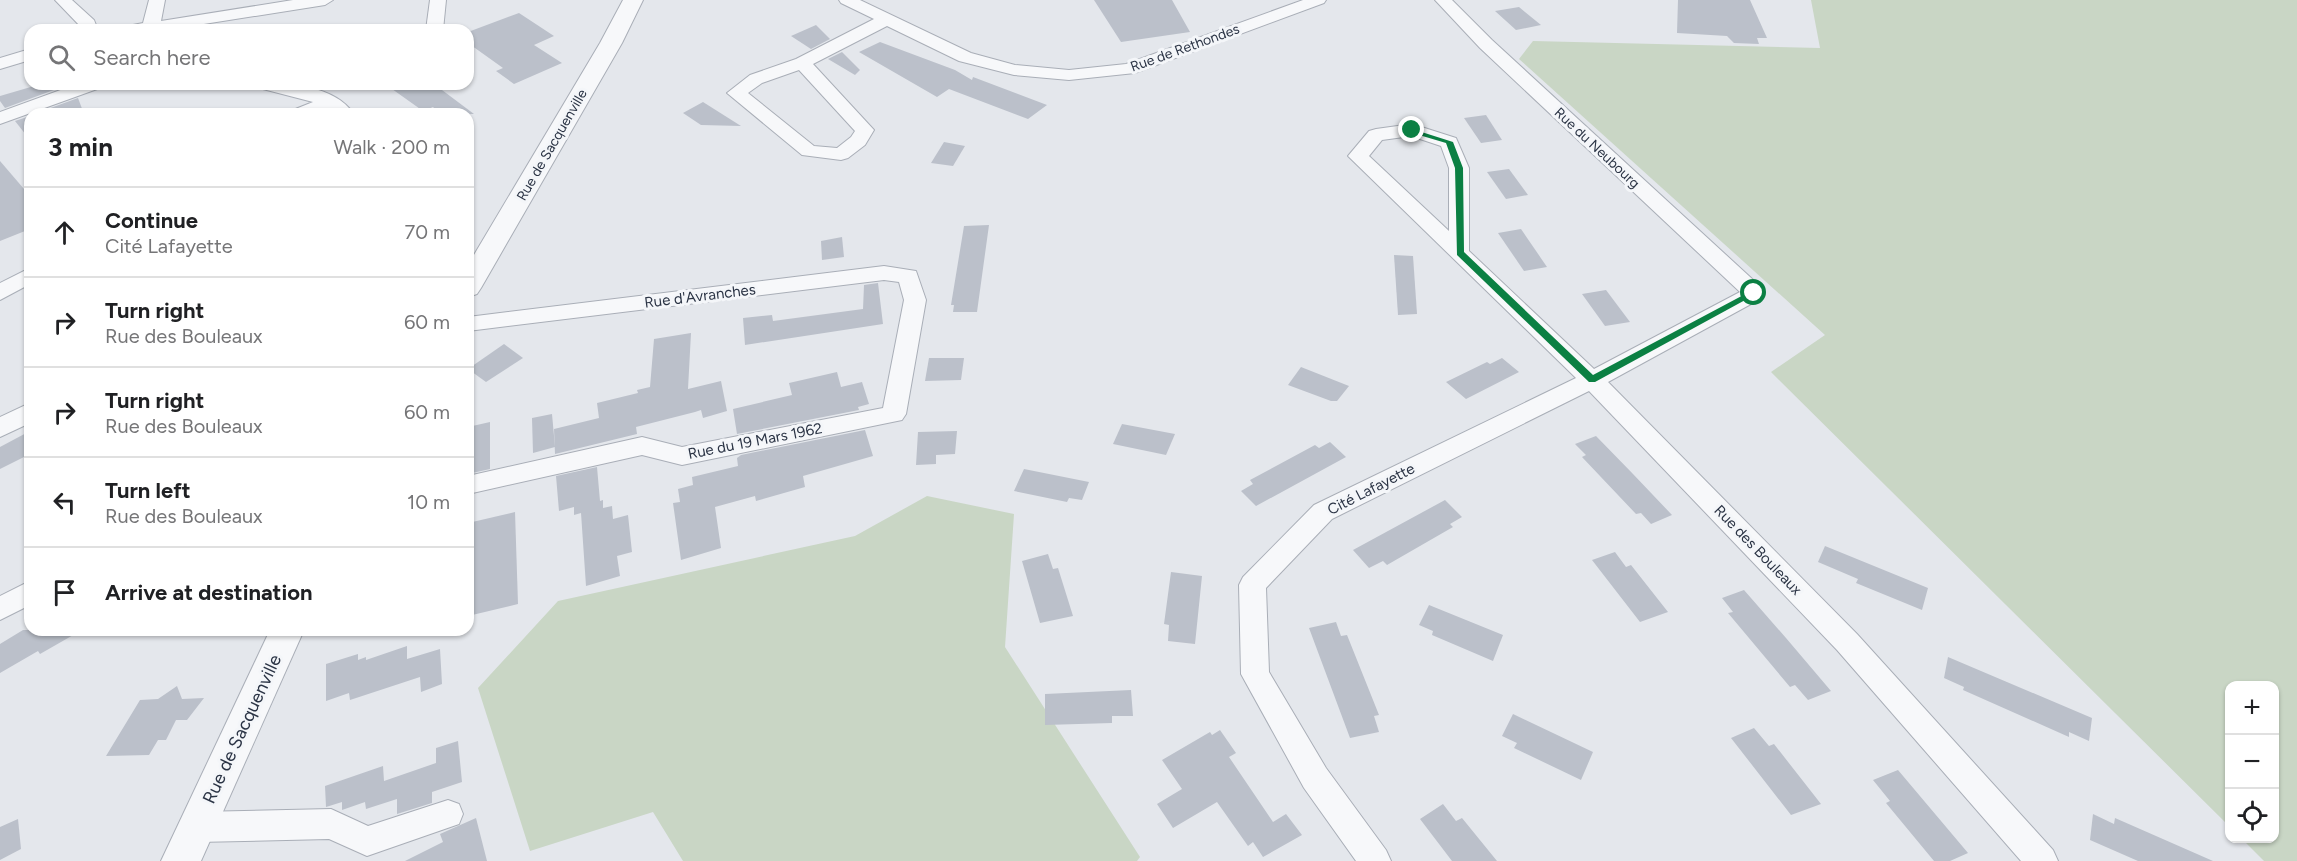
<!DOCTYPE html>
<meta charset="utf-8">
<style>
body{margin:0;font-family:Figtree,sans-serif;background:#f6f6f6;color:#202124}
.controls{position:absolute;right:18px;bottom:18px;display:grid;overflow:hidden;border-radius:12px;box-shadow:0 2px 4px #0004}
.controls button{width:54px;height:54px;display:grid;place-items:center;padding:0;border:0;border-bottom:2px solid #e0e0e0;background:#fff;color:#202124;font:30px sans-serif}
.stop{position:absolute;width:18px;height:18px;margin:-14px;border:4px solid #0b8043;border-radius:50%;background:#fff}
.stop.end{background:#0b8043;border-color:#fff;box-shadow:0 2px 6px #0008}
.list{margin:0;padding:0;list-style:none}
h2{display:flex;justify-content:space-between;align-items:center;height:78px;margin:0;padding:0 24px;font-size:26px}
h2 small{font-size:20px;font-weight:400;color:#757577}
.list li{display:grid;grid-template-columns:39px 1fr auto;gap:18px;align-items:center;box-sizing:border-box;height:90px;padding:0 24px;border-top:2px solid #e0e0e0}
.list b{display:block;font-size:22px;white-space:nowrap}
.list p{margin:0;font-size:20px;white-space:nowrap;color:#757577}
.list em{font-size:20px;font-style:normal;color:#757577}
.icon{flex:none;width:33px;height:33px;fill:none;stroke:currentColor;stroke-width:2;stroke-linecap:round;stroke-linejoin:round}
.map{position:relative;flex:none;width:2297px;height:861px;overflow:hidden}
.search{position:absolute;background:#fff;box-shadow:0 2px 4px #0004;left:24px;top:24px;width:450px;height:66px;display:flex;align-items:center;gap:15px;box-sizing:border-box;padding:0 21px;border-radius:18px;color:#757577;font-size:22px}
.panel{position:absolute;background:#fff;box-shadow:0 2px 4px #0004;left:24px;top:108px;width:450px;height:528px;border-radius:18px}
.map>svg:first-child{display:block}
</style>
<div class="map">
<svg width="2297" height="861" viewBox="0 0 2297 861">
<rect width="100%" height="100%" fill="#e4e7ec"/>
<g fill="#c9d6c5">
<polygon points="1811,0 2297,0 2297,861 2264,861 2242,839 2274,838 2274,686 2230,686 2229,826 1771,372 1825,335 1519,59 1533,41 1820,48"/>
<polygon points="927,496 1014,514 1005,647 1140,857 1137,861 683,861 653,812 530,851 478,688 558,601 855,536"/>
</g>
<g fill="#bbc0ca">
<polygon points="1094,0 1172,0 1190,32 1121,42"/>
<polygon points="1678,0 1750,0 1767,38 1757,38 1759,44 1734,43 1727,36 1677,33"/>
<polygon points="1519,7 1525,12 1541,25 1516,30 1495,11"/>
<polygon points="519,13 554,36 534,45 562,63 514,84 496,71 503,68 468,43 468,32"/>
<polygon points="816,25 830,39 811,49 791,36"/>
<polygon points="880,42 955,70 972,80 973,77 1047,105 1028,119 949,89 937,97 859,52"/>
<polygon points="842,52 860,70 855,75 828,59"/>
<polygon points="41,84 70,84 5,108 0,101 0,96"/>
<polygon points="385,84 434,84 474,114 440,114 433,107 423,111"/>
<polygon points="78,98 84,114 34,114"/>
<polygon points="703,102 741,126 701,125 683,113"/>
<polygon points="1486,115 1502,140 1481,143 1464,118"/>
<polygon points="30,116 30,140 15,121"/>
<polygon points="944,142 965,146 953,166 931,163"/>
<polygon points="0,161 30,196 30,229 0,241"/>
<polygon points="1509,169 1528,195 1506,199 1487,172"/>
<polygon points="989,225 977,312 953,312 954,305 951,305 964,226"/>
<polygon points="1521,229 1547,267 1524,271 1498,233"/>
<polygon points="842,237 844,257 822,260 821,241"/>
<polygon points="1394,255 1413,256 1417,314 1398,315"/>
<polygon points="878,283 883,324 745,345 743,318 772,315 773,321 863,309 864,285"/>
<polygon points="1606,290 1630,322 1605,326 1582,294"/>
<polygon points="691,333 688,389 721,381 727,411 703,418 701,410 695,412 636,427 637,434 555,454 554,429 599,418 597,403 638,393 637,390 650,387 654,339"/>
<polygon points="504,344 523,358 486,382 468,369"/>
<polygon points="929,358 964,358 961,380 925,381"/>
<polygon points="1502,358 1519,372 1466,399 1446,382 1487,362 1490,364"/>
<polygon points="1301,367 1349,386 1337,401 1331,401 1288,385"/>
<polygon points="837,372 841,387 862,382 869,404 858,407 859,410 737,434 733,409 792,395 789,383"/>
<polygon points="552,414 555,447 533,453 532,418"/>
<polygon points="490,422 490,469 468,474 468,427"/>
<polygon points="1122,424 1175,434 1166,455 1113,444"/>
<polygon points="865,430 873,456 803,476 805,487 756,501 755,496 715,507 721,548 681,560 673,503 680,502 678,489 693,485 692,477 738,466 737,458 741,455"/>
<polygon points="30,431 30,454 0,469 0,447"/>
<polygon points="957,431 955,454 936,455 936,464 916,465 918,432"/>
<polygon points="1596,436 1633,474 1672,515 1651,524 1641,513 1636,514 1582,457 1586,455 1575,444"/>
<polygon points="1330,442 1346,457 1256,506 1241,491 1253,484 1250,480 1315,445 1319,448"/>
<polygon points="597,467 600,501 603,500 603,508 612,506 613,519 628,515 632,552 617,556 620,576 586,586 581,513 574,515 574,507 559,511 556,476"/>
<polygon points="1024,469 1089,482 1082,500 1069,498 1067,502 1014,491"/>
<polygon points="1445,500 1462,517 1450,524 1453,527 1387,565 1383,561 1369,568 1353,550"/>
<polygon points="515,512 518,604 468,616 468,523"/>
<polygon points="1825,546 1928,588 1922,610 1856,583 1858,579 1818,562"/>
<polygon points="1615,552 1626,567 1631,565 1668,612 1640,622 1592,560"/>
<polygon points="1048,554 1053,569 1058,568 1073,616 1040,623 1022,561"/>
<polygon points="1171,572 1202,576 1195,644 1168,641 1169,625 1164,624"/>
<polygon points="1744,590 1786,638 1831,691 1808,700 1795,685 1790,687 1728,613 1733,612 1722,598"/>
<polygon points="1429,605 1503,635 1493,661 1432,635 1433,631 1419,625"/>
<polygon points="1336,622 1341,636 1347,635 1379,715 1374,716 1379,732 1350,738 1309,628"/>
<polygon points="23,630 82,630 40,654 38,651 0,673 0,644"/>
<polygon points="407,646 407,659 440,649 442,684 421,692 420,677 350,700 349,693 326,701 326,664 358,654 358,660 366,657 366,660"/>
<polygon points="1948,657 2092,718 2089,741 2069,732 2069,737 1963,690 1964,687 1944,678"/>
<polygon points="177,686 182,699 204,698 187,720 176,720 166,740 158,740 149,755 106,756 140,700 158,699"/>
<polygon points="1131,690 1133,716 1112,716 1112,723 1045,725 1045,694"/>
<polygon points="1513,714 1593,752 1581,780 1514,748 1517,743 1502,736"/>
<polygon points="1754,728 1769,746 1774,744 1821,804 1791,815 1731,738"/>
<polygon points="1220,730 1236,753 1229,757 1273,822 1286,814 1302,835 1263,857 1253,842 1248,846 1217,802 1173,828 1157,804 1182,789 1162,760 1210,732 1212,735"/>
<polygon points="458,741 462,782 432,792 432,803 397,814 397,799 366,809 365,802 342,810 342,802 326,807 325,786 383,766 384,781 436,763 436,748"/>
<polygon points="1898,770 1968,853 1950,861 1934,861 1886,803 1890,801 1873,780"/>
<polygon points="1443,804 1456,821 1462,818 1497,861 1452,861 1420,819"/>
<polygon points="2093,814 2114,824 2115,818 2213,861 2138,861 2090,840"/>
<polygon points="476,818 487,861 405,861 443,842 440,834"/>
<polygon points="18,819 21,849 0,860 0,827"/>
</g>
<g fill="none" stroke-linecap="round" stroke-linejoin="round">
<defs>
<g id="minor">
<polygon points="55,0 72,0 94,20 98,30 82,30 80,26"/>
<polygon points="149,0 165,0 161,21 293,0 333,0 325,5 166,30 126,30 128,26 143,23"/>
<polygon points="430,0 446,0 443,30 426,30"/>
<path d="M839,0H860L971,53L1015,65L1069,70L1126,64L1303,0H1326L1324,3L1135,73L1069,80L1014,75L959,61L887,26L813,64L874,130L865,145L848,158L841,160L802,155L727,93L750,75L796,59L874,19L841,3ZM799,70L855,131L851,137L837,148L814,146L748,93L762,83Z"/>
<path d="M1435,0H1452L1492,40L1762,288L1765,293L1762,298L1608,382L1857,634L2053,850L2058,861H2021L1837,650L1589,391L1332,519L1266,588L1269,672L1326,768L1386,850L1391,861H1356L1304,788L1241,674L1239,585L1243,577L1314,505L1576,378L1348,156L1369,131L1376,129L1412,124L1456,138L1469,168V251L1594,369L1740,292L1480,48ZM1411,136L1441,146L1449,168V231L1369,156L1382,140Z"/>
<polygon points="30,49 30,60 0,69 0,58"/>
<polygon points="77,84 103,84 100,88 0,124 0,112"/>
<path d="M256,84C289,84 333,84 354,114H334L327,109L315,114H291L293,110L313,102L259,88Z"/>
<polygon points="884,266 916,271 926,300 906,414 902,420 682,465 642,455 468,494 468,476 642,437 682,447 883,408 904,300 899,282 884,280 468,331 468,317"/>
<polygon points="30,268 30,284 0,300 0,283"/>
<polygon points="30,403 30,423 0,437 0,417"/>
<polygon points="30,581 30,605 0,620 0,596"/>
<polygon points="448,800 459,804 463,814 459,824 367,856 329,839 197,842 186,837 182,827 186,817 197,812 331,809 368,826"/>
</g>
<g id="tertiary">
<polygon points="623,0 643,0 622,43 481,288 477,294 468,297 468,265 600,43"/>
<polygon points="270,630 304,630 201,861 161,861"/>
</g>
</defs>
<use href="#minor" stroke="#a9aeb7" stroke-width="2"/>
<use href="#tertiary" stroke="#a9aeb7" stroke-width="2"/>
<use href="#minor" fill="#f7f8fa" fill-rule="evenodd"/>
<use href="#tertiary" fill="#f7f8fa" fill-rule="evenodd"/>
</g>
<polygon fill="#0b8043" points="1409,128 1453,142 1463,168 1464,252 1593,375 1751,291 1758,293 1595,382 1589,382 1457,255 1455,168 1446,143 1409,132"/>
<g text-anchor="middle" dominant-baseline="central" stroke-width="6" stroke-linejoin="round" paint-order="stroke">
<g font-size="14" fill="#2b3445" stroke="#f4f6f9">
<text transform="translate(1185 48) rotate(-20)">Rue de Rethondes</text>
<text transform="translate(552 145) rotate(-60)">Rue de Sacquenville</text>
<text transform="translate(1597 148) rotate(43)">Rue du Neubourg</text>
</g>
<g font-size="15" fill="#2b3445" stroke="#f4f6f9">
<text transform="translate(700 296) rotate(-7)">Rue d'Avranches</text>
<text transform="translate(755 441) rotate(-11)">Rue du 19 Mars 1962</text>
<text transform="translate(1371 489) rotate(-27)">Cité Lafayette</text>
<text transform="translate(1758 550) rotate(46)">Rue des Bouleaux</text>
</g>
<g font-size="18" fill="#2b3445" stroke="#f4f6f9">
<text transform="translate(242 729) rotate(-65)">Rue de Sacquenville</text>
</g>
</g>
</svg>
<div class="controls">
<button>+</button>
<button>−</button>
<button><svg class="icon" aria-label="locate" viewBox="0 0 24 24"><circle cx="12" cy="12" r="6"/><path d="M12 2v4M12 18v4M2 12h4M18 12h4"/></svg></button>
</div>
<div class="stop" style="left:1754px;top:293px"></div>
<div class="stop end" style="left:1412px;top:130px"></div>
<div class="search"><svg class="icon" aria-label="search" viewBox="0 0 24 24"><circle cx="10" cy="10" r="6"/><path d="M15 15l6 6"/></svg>Search here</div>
<section class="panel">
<h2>3 min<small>Walk · 200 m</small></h2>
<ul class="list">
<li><svg class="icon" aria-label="ahead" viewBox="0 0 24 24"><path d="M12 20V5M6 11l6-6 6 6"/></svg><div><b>Continue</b><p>Cité Lafayette</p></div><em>70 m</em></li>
<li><svg class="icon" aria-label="right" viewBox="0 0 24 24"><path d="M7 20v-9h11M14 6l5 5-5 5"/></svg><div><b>Turn right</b><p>Rue des Bouleaux</p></div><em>60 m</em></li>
<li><svg class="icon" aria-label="right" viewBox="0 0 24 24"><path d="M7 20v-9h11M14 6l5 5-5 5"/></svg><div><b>Turn right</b><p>Rue des Bouleaux</p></div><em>60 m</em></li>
<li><svg class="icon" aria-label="left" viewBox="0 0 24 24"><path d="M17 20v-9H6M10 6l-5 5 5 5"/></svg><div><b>Turn left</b><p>Rue des Bouleaux</p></div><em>10 m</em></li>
<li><svg class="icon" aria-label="arrive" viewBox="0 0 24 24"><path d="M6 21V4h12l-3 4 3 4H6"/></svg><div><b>Arrive at destination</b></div></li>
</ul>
</section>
</div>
